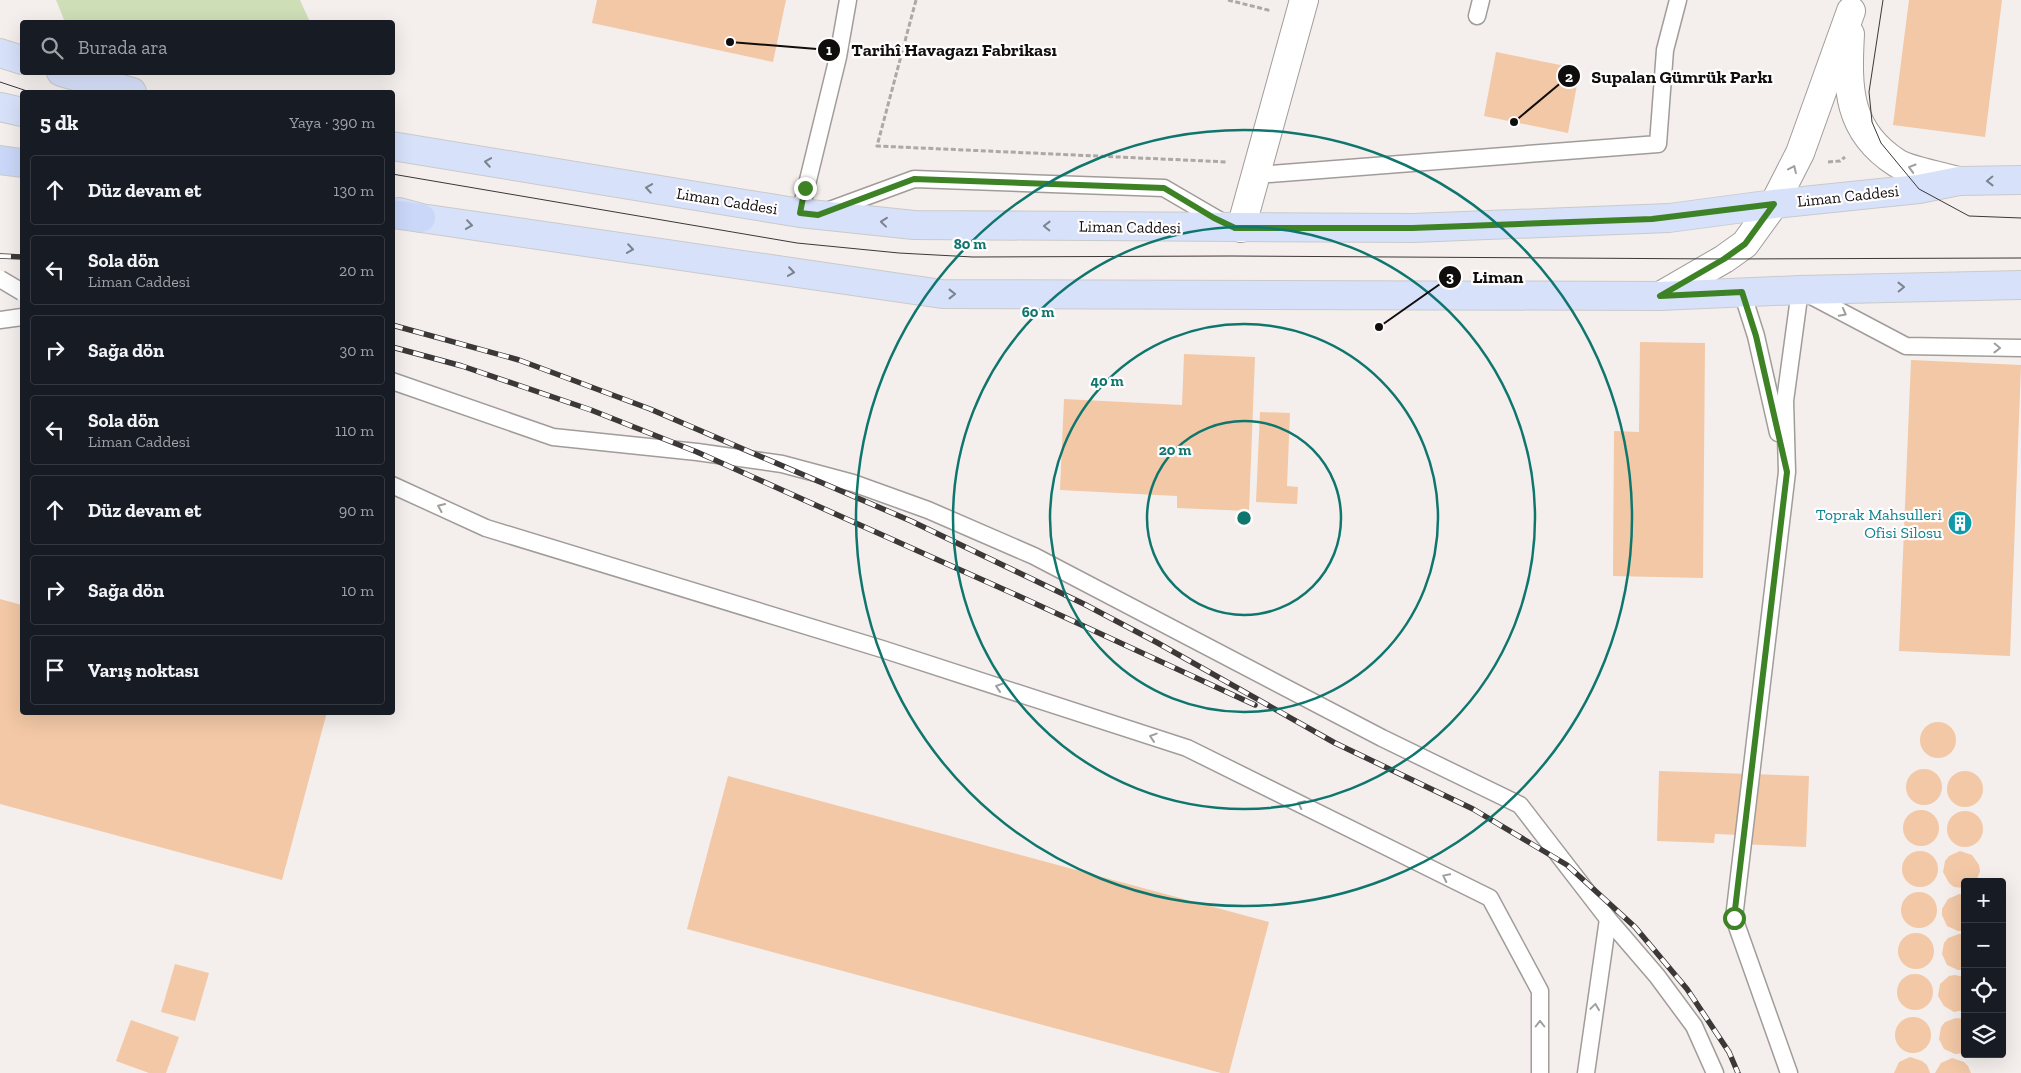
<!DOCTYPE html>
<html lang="tr">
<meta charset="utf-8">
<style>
body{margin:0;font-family:"Zilla Slab",serif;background:#20242c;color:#f1f3f6}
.controls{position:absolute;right:15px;bottom:15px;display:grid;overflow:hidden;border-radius:5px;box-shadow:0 5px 20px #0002}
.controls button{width:45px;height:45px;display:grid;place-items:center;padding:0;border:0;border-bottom:1px solid #363941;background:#171b24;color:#f1f3f6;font:25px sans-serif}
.stop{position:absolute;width:15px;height:15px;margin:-11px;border:4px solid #3e8226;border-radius:50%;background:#fff}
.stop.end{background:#3e8226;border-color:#fff;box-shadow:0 1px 5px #0008}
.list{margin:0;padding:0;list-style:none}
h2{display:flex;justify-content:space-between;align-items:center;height:65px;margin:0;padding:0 20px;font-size:21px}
h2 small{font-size:16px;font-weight:400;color:#9ea1a6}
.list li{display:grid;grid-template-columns:32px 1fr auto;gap:15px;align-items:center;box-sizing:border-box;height:70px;margin:0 10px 10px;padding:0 10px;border:1px solid #363941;border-radius:5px}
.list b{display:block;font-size:19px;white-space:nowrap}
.list p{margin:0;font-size:16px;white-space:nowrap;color:#9ea1a6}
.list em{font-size:16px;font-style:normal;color:#9ea1a6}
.icon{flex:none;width:28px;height:28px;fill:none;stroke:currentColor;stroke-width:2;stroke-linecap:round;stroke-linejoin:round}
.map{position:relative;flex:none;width:2021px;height:1073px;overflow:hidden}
.search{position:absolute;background:#171b24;box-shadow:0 5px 20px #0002;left:20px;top:20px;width:375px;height:55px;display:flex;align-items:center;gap:12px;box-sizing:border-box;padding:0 18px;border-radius:5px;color:#9ea1a6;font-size:19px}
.panel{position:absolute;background:#171b24;box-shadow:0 5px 20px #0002;left:20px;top:90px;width:375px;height:625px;border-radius:5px}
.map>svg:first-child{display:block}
</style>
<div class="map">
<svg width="2021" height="1073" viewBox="0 0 2021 1073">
<rect width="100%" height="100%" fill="#f4efec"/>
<polygon fill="#cedeb6" points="56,0 300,0 310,22 65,22"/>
<g fill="#f2c8a6">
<polygon points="597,0 786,0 773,62 592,23"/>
<polygon points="1909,0 2002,0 1985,137 1893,125"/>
<polygon points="1496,52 1580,69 1568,133 1484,116"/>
<polygon points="1640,342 1705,343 1703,578 1613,576 1614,431 1639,432"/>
<polygon points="1184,354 1255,357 1249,511 1177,508 1177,496 1060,490 1064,399 1182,405"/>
<polygon points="1911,360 2021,365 2010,656 1899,651"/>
<polygon points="1260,412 1290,413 1287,486 1298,487 1297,504 1256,502"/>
<polygon points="0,599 22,605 22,712 327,712 282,880 0,804"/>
<circle cx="1938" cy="740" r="18"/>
<circle cx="1924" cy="787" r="18"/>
<circle cx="1965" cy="789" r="18"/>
<polygon points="1659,771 1809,776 1806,847 1742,844 1742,835 1715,834 1714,843 1657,841"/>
<polygon points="728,776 1269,922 1229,1073 1221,1073 687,929"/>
<circle cx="1921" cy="828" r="18"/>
<circle cx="1965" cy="829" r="18"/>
<circle cx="1920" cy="869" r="18"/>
<polygon points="1960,851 1972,855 1979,865 1980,871 1976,882 1965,882 1965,888 1954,887 1949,883 1943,872 1945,861 1949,856"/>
<circle cx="1919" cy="910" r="18"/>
<polygon points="1959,894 1965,895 1965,931 1958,931 1947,926 1942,915 1942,909 1948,899"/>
<circle cx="1916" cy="951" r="18"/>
<polygon points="1959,934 1965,934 1965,970 1958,970 1947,965 1942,954 1944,943 1948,938"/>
<polygon points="175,964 209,973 195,1021 161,1012"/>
<circle cx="1915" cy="992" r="18"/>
<polygon points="1955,975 1965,977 1965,1010 1954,1012 1944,1006 1938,996 1940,984 1949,976"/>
<circle cx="1913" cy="1035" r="18"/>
<polygon points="1956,1018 1965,1019 1965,1053 1955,1054 1944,1049 1939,1039 1941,1027 1945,1022"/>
<polygon points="131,1020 179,1037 166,1073 149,1073 116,1061"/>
<polygon points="1910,1057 1922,1061 1927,1065 1930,1073 1894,1073 1899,1062"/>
<polygon points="1952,1058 1964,1062 1968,1066 1971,1073 1935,1073 1941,1063"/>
</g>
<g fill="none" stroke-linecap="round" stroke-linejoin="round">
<defs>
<g id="service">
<polyline points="1477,16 1481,0"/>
<polyline points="1256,175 1658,144 1665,50 1678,0"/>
<polyline points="827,211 914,179 1164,188 1224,223"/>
<polyline points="800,213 838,57 848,0"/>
<polyline points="1742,292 1756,336 1778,433"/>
<polyline points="0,320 22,317"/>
<polyline points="392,381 553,437 697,452 782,464 853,483 928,510 1034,556 1382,738 1520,805 1608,919 1657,976 1694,1026 1715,1073"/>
<polyline points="392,485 486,528 882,649 1187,748 1490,898 1540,991 1540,1073"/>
<polyline points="1586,1073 1608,919"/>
<polyline points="1789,1073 1734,918 1787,472 1785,401 1800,290 1906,346 2021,348"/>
</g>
<polyline id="minor" points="1241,228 1304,0"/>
<g id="tertiary">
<path d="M1850,34C1847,88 1847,131 1897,163C1908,170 1944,177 1959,181"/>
<polyline points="1660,296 1724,259 1745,244 1774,204 1800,153 1851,11"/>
</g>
<g id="primary">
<polyline points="0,53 22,60"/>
<polyline points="61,72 132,92"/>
<polyline points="0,107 22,112"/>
<polyline points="392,146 800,213 914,225 1413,228 1669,218 1774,204 1919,189 1959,181 2021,180"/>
<polyline points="399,212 421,218 942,294 1660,296 1800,290 2021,285"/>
</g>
<g id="trunk">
<polyline points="0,160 22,163"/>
<polyline points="392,214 421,218"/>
</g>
</defs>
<use href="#service" stroke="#a19c99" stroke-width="19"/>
<use href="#minor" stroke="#a19c99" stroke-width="30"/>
<use href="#tertiary" stroke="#a19c99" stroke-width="30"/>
<use href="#primary" stroke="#cacaca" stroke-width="30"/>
<use href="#trunk" stroke="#cacaca" stroke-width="30"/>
<g stroke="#aca8a6" stroke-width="3" stroke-dasharray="5 2.5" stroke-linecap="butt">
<polyline points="916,0 877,146 1228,162"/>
<polyline points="1228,0 1268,10 1267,13"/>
<polyline points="1828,162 1840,161 1845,157"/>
</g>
<use href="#service" stroke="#fff" stroke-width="16"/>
<use href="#minor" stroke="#fff" stroke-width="28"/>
<use href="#tertiary" stroke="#fff" stroke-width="28"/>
<use href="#primary" stroke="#d7e1fa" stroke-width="28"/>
<use href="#trunk" stroke="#cad7f8" stroke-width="28"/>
<g stroke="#3b3837" stroke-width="1">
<polyline points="1883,0 1869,92 1872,122 1881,143 1919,189 1969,216 2021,218"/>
<polyline points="0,82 30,92"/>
<polyline points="392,174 797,243 899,253 973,257 1231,256 1724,259 2021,258"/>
</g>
<defs>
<g id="rail">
<polyline points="0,256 22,257"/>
<polyline points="0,281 22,283"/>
<polyline points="392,325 519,360 650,409 911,521 1084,604 1156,642 1335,743 1473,809 1567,865 1635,927 1687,989 1729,1052 1738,1073"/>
<polyline points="392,347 462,366 591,410 697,452 1023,598 1255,705"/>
</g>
</defs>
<use href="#rail" stroke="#3b3837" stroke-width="5.5"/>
<use href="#rail" stroke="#fffdfd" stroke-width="4" stroke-dasharray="11" stroke-linecap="butt"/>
<defs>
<polyline id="service-bridge" points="0,279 22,292"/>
</defs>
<use href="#service-bridge" stroke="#a19c99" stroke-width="19" stroke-linecap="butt"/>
<use href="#service-bridge" stroke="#fff" stroke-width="16"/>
</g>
<defs><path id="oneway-chevron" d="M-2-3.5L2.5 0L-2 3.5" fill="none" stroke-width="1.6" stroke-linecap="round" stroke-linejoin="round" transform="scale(1.25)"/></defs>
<g stroke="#7d828f">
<use href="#oneway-chevron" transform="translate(488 162) rotate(-171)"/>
<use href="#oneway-chevron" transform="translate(1990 181) rotate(179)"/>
<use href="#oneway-chevron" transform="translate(649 188) rotate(-171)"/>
<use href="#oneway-chevron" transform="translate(884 222) rotate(-174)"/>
<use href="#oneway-chevron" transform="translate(469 225) rotate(8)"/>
<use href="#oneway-chevron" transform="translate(1047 226) rotate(-179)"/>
<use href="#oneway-chevron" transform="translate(630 249) rotate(8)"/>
<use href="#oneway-chevron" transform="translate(791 272) rotate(8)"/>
<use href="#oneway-chevron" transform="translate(1901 287) rotate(-1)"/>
<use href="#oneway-chevron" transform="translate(952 294)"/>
</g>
<g stroke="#9f9f9e">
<use href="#oneway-chevron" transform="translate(1912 168) rotate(-164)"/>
<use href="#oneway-chevron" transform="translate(1793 169) rotate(-65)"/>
<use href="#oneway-chevron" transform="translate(1843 313) rotate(28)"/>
<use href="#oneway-chevron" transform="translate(1997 348) rotate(1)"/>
<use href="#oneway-chevron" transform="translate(441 507) rotate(-156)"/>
<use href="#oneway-chevron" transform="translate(999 687) rotate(-162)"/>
<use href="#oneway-chevron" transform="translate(1153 737) rotate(-162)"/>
<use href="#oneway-chevron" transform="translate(1301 804) rotate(-154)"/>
<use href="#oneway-chevron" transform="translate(1446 877) rotate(-154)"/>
<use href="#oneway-chevron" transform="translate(1595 1007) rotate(-82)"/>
<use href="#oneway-chevron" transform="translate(1540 1024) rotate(-90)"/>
</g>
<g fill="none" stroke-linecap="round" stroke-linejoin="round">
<polyline stroke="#3e8226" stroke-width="6" points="805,188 800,213 818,215 914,179 1164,188 1214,218 1235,228 1412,228 1652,219 1774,204 1745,244 1724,259 1660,296 1742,292 1756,336 1787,472 1734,918"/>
</g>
<g fill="none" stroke="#0f766e" stroke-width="2.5">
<circle cx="1244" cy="518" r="97"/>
<circle cx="1244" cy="518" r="194"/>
<circle cx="1244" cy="518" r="291"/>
<circle cx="1244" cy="518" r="388"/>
</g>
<defs>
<symbol id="building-disc" viewBox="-11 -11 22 22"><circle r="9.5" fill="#0f9aa8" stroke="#fffdfd"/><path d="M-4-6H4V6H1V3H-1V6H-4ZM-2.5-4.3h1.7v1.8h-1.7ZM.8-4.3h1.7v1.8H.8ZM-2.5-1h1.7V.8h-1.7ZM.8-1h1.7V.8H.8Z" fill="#fff"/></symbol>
</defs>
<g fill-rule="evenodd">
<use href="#building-disc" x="1946" y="509" width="28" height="28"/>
</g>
<g text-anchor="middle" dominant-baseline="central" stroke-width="4.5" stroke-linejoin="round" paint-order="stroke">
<g font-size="16" fill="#100e0d" stroke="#fffdfd">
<text transform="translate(1848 196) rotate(-6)">Liman Caddesi</text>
<text transform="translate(727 201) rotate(9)">Liman Caddesi</text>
<text transform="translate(1130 227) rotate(1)">Liman Caddesi</text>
</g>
<g font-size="16" fill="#0d838f" stroke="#fffdfd" text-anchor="end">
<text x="1942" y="514">Toprak Mahsulleri<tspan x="1942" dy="18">Ofisi Silosu</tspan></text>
</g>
</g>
<circle cx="1244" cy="518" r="8" fill="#0f766e" stroke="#fffdfd" stroke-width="2.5"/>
<g font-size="15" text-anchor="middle" font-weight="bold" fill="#0f766e" stroke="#fffdfd" stroke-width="4.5" stroke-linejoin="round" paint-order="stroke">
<text x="970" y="249">80 m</text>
<text x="1038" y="317">60 m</text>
<text x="1107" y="386">40 m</text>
<text x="1175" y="455">20 m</text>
</g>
<path fill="none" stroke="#100e0d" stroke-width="2" d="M730 42L829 50M1514 122L1569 76M1379 327L1450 277"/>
<g fill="#100e0d" stroke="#fffdfd" stroke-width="2">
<circle cx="730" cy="42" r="5"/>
<circle cx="1514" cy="122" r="5"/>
<circle cx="1379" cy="327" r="5"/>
<circle cx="829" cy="50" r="12"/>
<circle cx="1569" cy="76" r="12"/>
<circle cx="1450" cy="277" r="12"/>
</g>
<g font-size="15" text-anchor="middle" font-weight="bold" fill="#fff">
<text x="829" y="55">1</text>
<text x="1569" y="82">2</text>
<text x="1450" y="282">3</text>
</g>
<g font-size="18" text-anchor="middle" font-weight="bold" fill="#100e0d" stroke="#fffdfd" stroke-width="4.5" stroke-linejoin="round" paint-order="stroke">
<text x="954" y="56">Tarihî Havagazı Fabrikası</text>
<text x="1682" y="83">Supalan Gümrük Parkı</text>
<text x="1498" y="283">Liman</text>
</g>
</svg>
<div class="controls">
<button>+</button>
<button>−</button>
<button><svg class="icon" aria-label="locate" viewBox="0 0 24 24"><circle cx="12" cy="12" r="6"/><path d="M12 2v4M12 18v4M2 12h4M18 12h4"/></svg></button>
<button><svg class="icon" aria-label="layers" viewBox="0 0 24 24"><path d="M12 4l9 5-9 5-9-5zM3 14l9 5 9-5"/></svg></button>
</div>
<div class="stop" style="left:1734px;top:918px"></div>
<div class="stop end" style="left:805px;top:188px"></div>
<div class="search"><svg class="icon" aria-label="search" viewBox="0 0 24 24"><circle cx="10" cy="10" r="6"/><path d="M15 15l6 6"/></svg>Burada ara</div>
<section class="panel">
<h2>5 dk<small>Yaya · 390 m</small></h2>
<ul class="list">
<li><svg class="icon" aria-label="ahead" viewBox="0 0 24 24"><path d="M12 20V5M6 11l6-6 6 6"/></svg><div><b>Düz devam et</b></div><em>130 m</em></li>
<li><svg class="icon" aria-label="left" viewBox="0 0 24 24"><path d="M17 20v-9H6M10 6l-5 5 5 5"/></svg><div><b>Sola dön</b><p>Liman Caddesi</p></div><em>20 m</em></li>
<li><svg class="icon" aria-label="right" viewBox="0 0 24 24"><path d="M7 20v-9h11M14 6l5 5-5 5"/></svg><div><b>Sağa dön</b></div><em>30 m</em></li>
<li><svg class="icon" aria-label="left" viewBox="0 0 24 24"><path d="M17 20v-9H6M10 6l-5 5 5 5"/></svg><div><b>Sola dön</b><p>Liman Caddesi</p></div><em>110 m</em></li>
<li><svg class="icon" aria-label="ahead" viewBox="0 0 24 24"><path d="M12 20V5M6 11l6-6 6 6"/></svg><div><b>Düz devam et</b></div><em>90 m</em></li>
<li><svg class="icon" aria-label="right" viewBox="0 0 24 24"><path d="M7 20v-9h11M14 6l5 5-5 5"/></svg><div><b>Sağa dön</b></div><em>10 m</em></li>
<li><svg class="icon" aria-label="arrive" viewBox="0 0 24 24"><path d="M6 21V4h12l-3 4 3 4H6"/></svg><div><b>Varış noktası</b></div></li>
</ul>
</section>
</div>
